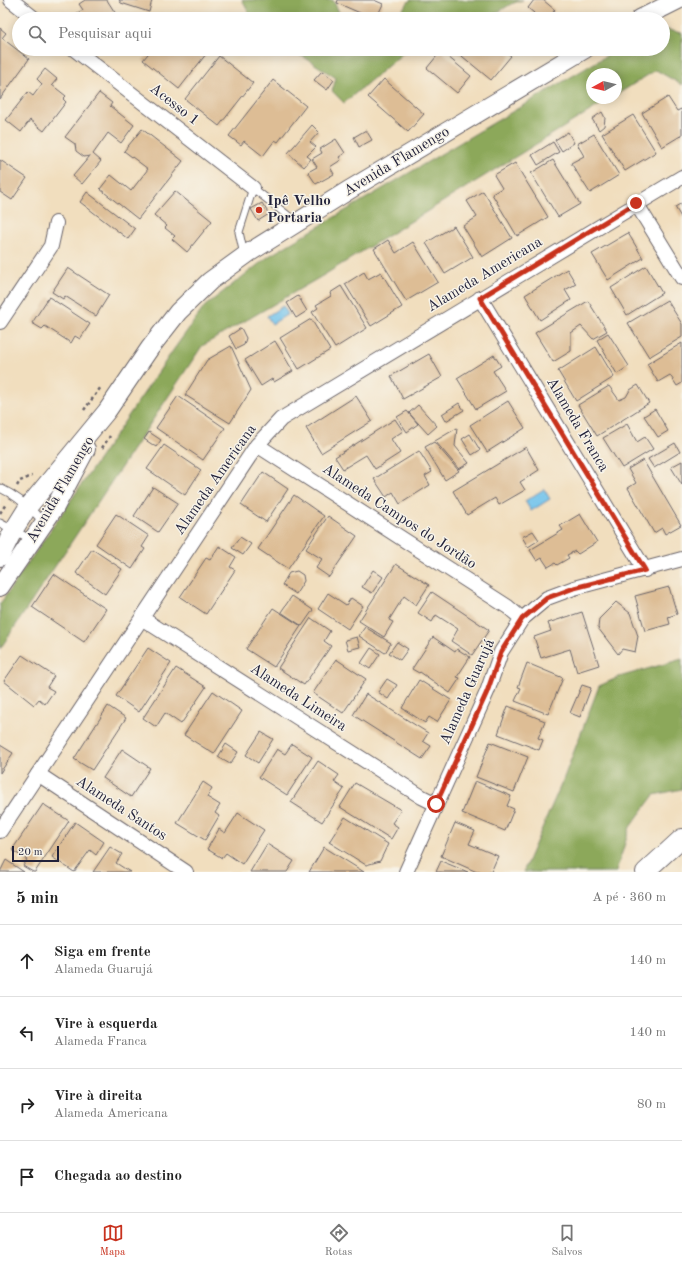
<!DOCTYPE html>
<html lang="pt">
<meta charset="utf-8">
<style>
body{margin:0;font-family:"Old Standard TT",serif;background:#f6f6f6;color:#222}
.compass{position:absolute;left:586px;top:68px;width:36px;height:36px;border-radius:50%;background:#fff;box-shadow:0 2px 10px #0003;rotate:262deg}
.scale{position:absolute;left:12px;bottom:10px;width:47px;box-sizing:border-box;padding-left:4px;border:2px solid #22223b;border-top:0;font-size:11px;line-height:14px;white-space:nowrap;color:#22223b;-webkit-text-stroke:3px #f7f3e8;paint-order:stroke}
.stop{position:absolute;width:12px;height:12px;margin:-9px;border:3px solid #c8321e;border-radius:50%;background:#fff}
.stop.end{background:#c8321e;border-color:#fff;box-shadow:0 1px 4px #0008}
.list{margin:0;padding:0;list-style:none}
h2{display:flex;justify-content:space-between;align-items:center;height:52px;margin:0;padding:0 16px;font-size:17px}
h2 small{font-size:13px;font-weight:400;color:#767676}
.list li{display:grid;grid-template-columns:26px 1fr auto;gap:12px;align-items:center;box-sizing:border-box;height:72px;padding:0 16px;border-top:1px solid #e0e0e0}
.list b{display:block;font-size:15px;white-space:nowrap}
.list p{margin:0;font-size:13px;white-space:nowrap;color:#767676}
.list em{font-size:13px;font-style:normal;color:#767676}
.icon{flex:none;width:22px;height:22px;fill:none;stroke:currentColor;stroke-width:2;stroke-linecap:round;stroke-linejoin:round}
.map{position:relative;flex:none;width:682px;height:872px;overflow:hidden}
.search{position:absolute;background:#fff;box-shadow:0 2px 10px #0003;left:12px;right:12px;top:12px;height:44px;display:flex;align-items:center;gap:10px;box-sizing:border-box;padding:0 14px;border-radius:22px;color:#767676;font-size:15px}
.sheet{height:340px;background:#fff}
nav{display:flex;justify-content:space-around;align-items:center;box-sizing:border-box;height:56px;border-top:1px solid #e0e0e0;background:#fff;font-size:11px;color:#767676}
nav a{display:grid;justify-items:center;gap:2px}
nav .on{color:#c8321e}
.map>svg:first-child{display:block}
</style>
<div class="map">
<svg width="682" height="872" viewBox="0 0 682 872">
<rect width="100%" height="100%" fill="#f7f3e8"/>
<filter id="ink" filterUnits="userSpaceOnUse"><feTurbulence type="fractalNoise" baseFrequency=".025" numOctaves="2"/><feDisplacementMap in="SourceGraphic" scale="8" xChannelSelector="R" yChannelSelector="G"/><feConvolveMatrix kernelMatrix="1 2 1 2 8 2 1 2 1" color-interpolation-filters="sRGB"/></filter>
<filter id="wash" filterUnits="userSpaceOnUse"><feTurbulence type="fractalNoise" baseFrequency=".012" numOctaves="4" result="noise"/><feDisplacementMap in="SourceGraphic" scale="16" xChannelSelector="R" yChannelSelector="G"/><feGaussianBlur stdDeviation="0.9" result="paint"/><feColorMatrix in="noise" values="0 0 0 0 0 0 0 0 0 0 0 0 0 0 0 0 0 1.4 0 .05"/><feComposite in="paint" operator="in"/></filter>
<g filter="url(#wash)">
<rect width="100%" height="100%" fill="#f1debe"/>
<g fill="#8ca85a" stroke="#57654a">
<polygon points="242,0 333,0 340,14 352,19 252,19"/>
<polygon points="410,0 523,0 511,4 487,19 395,19"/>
<polygon points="663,29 682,33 682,85 656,70 616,95 616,74 592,74 592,98 611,98 324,275 202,346 0,649 0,604 174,349 205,306 269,256 618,49 663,49"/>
<polygon points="280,49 408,49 344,103 332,91 336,78 304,57"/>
<polygon points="682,659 682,789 654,795 630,827 616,872 523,872 563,780 599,686 619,677"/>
</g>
<g fill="#70c2ec" stroke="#497294">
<polygon points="283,306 288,314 272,324 267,316"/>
<polygon points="544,489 550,499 531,511 525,501"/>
</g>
<g id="blocks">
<g fill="#ddbd95">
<polygon points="85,0 107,0 119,19 80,19 77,13 83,10 79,4"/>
<polygon points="119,0 152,0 149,12 121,3"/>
<polygon points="338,0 374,0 383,4 376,19 374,19 337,3"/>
<polygon points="534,0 543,0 555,10 547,19 529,19 534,13 528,8"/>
<polygon points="0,28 6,33 2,38 29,59 0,99"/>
<polygon points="152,49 210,49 179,89 143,60"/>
<polygon points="459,49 503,49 511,56 491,80 457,52"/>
<polygon points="441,51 471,76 457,93 427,68"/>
<polygon points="219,56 253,83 219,126 185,99"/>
<polygon points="45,69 57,79 52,85 66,96 63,99 66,102 44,131 30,120 21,132 6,120 28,92 33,96 42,84 37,79"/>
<polygon points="322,71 334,80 327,90 314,80"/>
<polygon points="384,79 424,114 408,132 368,97"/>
<polygon points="273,80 306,106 278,142 275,140 263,156 244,141 241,145 229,136"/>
<polygon points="99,93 112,103 110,106 134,125 121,143 108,133 93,154 101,161 82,184 73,176 90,156 84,157 76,151 75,144 65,137"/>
<polygon points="668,97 677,111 681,109 682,110 682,135 662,147 642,113"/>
<polygon points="602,112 605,118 604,126 599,130 592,119"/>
<polygon points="633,115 656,152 625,171 602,134"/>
<polygon points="312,125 319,132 310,142 316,147 307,156 311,159 304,167 288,153"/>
<polygon points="142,129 183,161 138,219 100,189 111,175 131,191 148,169 124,151"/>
<polygon points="366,130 372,140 359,147 354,137"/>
<polygon points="568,132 574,143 562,151 555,140"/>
<polygon points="594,134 619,175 590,193 571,163 584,156 577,144"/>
<polygon points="336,139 345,153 339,157 341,160 330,167 334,174 316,184 308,172 317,167 312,159 322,153 320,149"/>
<polygon points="553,142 559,152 538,165 532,155"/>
<polygon points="0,160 27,178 12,200 0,192"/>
<polygon points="553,160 580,204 558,217 531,173"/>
<polygon points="515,163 548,217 517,236 492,194 502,188 494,175"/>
<polygon points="175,191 212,221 187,252 172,239 175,236 165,228 167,226 154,215"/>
<polygon points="483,191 512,238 482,257 463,226 477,217 467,201"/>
<polygon points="87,192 135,229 128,239 80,202"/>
<polygon points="262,203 269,214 258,221 251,209"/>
<polygon points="682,203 682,219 675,207"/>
<polygon points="454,226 473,257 445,274 426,243"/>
<polygon points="628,233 643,258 608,280 592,254"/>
<polygon points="388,240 396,253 413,242 438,282 406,301 374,249"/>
<polygon points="646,266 662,293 627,315 611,288"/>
<polygon points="68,268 109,295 96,316 65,296 63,299 52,292"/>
<polygon points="567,269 576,284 565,290 571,300 540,320 525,295"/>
<polygon points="364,272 368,279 381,272 402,307 371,326 345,284"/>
<polygon points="341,286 367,328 335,348 312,312 318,308 316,305 331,296 330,293"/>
<polygon points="298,296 307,311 296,318 287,303"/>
<polygon points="49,297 90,324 80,339 75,336 71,343 45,326 42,329 32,323"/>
<polygon points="667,300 682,324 682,337 649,357 628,323"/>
<polygon points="588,301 607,331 593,339 581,326 571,333 571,351 553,362 535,333"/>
<polygon points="311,319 330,350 299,369 280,338"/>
<polygon points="241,328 246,338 244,345 236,349 229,336"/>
<polygon points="608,333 629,366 617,374 597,340"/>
<polygon points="275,341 293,371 274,382 272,379 261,386 245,360"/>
<polygon points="682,343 682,383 677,386 670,375 658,382 647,364"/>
<polygon points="231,346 251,390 230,423 185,395 207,360"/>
<polygon points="596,347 614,377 576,401 558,371"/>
<polygon points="429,354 442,377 403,399 391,376"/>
<polygon points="494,355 501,366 493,371 506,391 476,409 457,378"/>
<polygon points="638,385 649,403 597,436 578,405 609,386 619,400 626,397 630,390"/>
<polygon points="178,396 225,428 203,460 156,428"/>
<polygon points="356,396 372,421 321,453 306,428"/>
<polygon points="508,401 525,428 487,452 470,425"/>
<polygon points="459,403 464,410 446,421 442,414"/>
<polygon points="418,405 437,426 428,434 409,413"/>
<polygon points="655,409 668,431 658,437 644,416"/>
<polygon points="407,411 418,424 407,432 397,417"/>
<polygon points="395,419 403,431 391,439 400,453 375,469 366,455 343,469 335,457"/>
<polygon points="627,424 637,442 645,437 653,449 622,468 603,438"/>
<polygon points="457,428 455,446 469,463 459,469 435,441"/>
<polygon points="149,432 161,440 156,447 144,439"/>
<polygon points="470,434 480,450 472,455 462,439"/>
<polygon points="434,442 459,471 445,480 425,447"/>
<polygon points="675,443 680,452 654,468 648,459"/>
<polygon points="164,445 201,470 185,495 147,469"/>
<polygon points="526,447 539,470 520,482 525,490 499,505 495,498 467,515 453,491"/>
<polygon points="419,451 432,472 425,476 430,485 400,504 393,492 386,497 374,479"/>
<polygon points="643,460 681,525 665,534 662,528 654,533 628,488 636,483 628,469"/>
<polygon points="682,461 682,485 671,467"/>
<polygon points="263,472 288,489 266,522 241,505"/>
<polygon points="153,487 178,503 158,532 134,516"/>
<polygon points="294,495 324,516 288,569 258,549"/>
<polygon points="116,514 149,536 142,547 145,549 132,569 96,544"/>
<polygon points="580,514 597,542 578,554 575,551 567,555 569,558 557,565 555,563 548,567 542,558 537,561 530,550 563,530 560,526"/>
<polygon points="328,516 357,536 329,577 316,568 322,559 306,549"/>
<polygon points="533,531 539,540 528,547 522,537"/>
<polygon points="240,537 251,544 243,555 232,548"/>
<polygon points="219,546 236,557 230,567 235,570 206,614 180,597 206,558 210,560"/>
<polygon points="92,549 122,569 105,594 76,573"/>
<polygon points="396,564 429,585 416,605 404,596 389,620 393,622 384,637 359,621"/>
<polygon points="373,570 383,577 372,593 362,587"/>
<polygon points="297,571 303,575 304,581 296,594 282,585 289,573"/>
<polygon points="54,574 106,609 84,642 32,607"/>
<polygon points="669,587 677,614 668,617 670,624 645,631 635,596"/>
<polygon points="432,592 489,630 472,655 451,641 458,629 436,615 432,622 418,613"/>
<polygon points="328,593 346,605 351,598 363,606 348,629 318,609"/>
<polygon points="292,596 313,610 302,626 281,612"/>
<polygon points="616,602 630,613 638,636 635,652 622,649 618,654 598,628 599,619"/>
<polygon points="273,608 301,626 274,667 246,649"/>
<polygon points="582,612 599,665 577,672 570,649 541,658 534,637 551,631 548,623"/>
<polygon points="311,618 330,631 324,641 331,646 304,685 278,668"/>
<polygon points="365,627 391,643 385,653 359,636"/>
<polygon points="357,637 360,647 348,650 345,640"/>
<polygon points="433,637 455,652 457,649 470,657 457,677 460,678 450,693 420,672 419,673 412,669"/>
<polygon points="397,642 408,649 400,660 389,653"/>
<polygon points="148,648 171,663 139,712 116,696"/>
<polygon points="371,648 380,654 370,669 361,663"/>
<polygon points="22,655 54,676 47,687 54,691 45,704 39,699 34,705 4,681"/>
<polygon points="336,659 366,679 343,713 313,693"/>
<polygon points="527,663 563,678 548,714 515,701 521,688 518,687"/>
<polygon points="176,668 206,687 181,724 165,713 156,727 143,718"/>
<polygon points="387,679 397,685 388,699 378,692"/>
<polygon points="419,680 451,700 437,722 429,717 425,723 402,708"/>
<polygon points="582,685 591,688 580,717 570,713"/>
<polygon points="213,691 242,711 214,754 184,735"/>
<polygon points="366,694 428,733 423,741 431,746 422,759 353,715"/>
<polygon points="108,706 126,718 92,770 74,759"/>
<polygon points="508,706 545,721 538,738 543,740 539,750 498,734"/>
<polygon points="261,732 273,739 258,763 246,755"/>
<polygon points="490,742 528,757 514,792 476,777"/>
<polygon points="226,744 238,752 230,764 218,757"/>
<polygon points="292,744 312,757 287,795 259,777 277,749 285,754"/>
<polygon points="0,745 13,753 0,773"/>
<polygon points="122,749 150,768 131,797 103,778"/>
<polygon points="318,761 339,775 334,782 344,789 322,822 291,802"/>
<polygon points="475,781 511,796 507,806 514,809 505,831 462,813"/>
<polygon points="203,782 212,788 207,797 220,805 215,813 219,816 205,840 177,823"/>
<polygon points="355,783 401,810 392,823 398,827 391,839 340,807"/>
<polygon points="43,804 69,821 35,872 33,872 23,866 27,860 12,850"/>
<polygon points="238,813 264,830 242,864 226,853 222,858 207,849 219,829 225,833"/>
<polygon points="345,817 388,844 380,861 366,865 329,842"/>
<polygon points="75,822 104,842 96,855 90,850 74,872 52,857"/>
<polygon points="455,823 475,831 469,844 498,856 491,872 477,872 441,856"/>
<polygon points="267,844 294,861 287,872 250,872"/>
<polygon points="110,847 122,854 116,863 130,872 93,872"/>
<polygon points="324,847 364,872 309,872"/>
<polygon points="6,860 24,872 0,872"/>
<polygon points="441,861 468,872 436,872"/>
</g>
</g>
</g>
<g filter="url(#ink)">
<use href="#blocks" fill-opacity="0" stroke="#6a6469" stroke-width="1"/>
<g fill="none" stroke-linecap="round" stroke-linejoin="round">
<defs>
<g id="service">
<polyline points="244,255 239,232 253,188 296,222"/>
<path d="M0,488C17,496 31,508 43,522"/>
<polyline points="0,523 32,540"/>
</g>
<g id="minor">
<polyline points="11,0 35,19"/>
<polyline points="74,49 253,188"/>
<polyline points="636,203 682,278"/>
<polyline points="480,298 645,570"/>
<polyline points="0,322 51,246 56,223"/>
<polyline points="257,445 508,607 522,619"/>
<polyline points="143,619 422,797 436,804"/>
<polyline points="38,774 186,872"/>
<polyline points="0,831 257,445 281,419 682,177"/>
<polyline points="406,872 487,692 501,652 522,619 547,598 574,588 682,559"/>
</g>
<g id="tertiary">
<polyline points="640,19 678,0"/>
<polyline points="0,557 13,531 28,507 107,411 150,348 178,312 210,281 250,252 349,190 585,49"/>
<polyline points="0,587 55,507 86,449"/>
<polyline points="645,872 682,838"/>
</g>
</defs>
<use href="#service" stroke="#6a6469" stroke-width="9"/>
<use href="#minor" stroke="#6a6469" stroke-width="16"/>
<use href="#tertiary" stroke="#6a6469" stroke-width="20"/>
<g stroke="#6a6469" stroke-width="2.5" stroke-dasharray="3 3" stroke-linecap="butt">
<polyline points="601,53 608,49"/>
<polyline points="84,410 101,387"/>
<polyline points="102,448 110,436"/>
<polyline points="17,486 20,481 32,476"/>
<polyline points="0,513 6,504"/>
</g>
<use href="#service" stroke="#fff" stroke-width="7"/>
<use href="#minor" stroke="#fff" stroke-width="14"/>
<use href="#tertiary" stroke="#fff" stroke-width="18"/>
</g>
</g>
<g fill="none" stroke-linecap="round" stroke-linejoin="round" filter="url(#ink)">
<polyline stroke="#c8321e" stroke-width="5" points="436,804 487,692 501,652 522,619 547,598 574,588 645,570 480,298 636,203"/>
</g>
<circle fill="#c8321e" stroke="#f7f3e8" stroke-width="1.5" cx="259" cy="210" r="4"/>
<g text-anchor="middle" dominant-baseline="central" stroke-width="3" stroke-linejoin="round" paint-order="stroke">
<g font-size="15" fill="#22223b" stroke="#f7f3e8">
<text transform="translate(174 105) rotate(38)">Acesso 1</text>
<text transform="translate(397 162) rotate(-31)">Avenida Flamengo</text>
<text transform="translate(485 275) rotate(-31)">Alameda Americana</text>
<text transform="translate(577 425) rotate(59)">Alameda Franca</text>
<text transform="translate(216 480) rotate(-55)">Alameda Americana</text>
<text transform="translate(61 490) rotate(-60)">Avenida Flamengo</text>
<text transform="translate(399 517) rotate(33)">Alameda Campos do Jordão</text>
<text transform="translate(468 692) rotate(-66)">Alameda Guarujá</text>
<text transform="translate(298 698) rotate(33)">Alameda Limeira</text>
<text transform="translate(121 809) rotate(33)">Alameda Santos</text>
</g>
<g font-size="15" font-weight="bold" fill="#22223b" stroke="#f7f3e8" text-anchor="start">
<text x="267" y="201">Ipê Velho<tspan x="267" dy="17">Portaria</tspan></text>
</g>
</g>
</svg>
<svg class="compass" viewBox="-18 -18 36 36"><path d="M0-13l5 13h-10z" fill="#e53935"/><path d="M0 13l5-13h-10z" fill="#767676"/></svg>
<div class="scale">20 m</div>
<div class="stop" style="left:436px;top:804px"></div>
<div class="stop end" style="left:636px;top:203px"></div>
<div class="search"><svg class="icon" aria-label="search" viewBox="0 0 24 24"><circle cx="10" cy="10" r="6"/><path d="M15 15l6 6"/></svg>Pesquisar aqui</div>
</div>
<section class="sheet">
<h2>5 min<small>A pé · 360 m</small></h2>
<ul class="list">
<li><svg class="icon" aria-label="ahead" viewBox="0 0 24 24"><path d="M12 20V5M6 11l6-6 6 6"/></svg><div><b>Siga em frente</b><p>Alameda Guarujá</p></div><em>140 m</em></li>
<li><svg class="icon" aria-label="left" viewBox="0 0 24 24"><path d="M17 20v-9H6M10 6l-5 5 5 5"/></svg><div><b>Vire à esquerda</b><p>Alameda Franca</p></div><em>140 m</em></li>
<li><svg class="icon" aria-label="right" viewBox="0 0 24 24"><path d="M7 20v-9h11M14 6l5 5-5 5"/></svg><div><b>Vire à direita</b><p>Alameda Americana</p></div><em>80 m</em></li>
<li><svg class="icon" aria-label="arrive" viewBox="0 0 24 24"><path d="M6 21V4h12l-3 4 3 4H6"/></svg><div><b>Chegada ao destino</b></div></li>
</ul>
</section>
<nav>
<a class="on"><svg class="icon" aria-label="map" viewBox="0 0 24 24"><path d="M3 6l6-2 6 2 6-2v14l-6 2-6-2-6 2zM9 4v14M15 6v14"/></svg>Mapa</a>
<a><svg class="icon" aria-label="directions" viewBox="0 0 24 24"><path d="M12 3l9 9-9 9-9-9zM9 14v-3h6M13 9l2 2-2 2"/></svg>Rotas</a>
<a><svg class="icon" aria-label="saved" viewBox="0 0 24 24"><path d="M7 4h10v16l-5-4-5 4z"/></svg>Salvos</a>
</nav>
